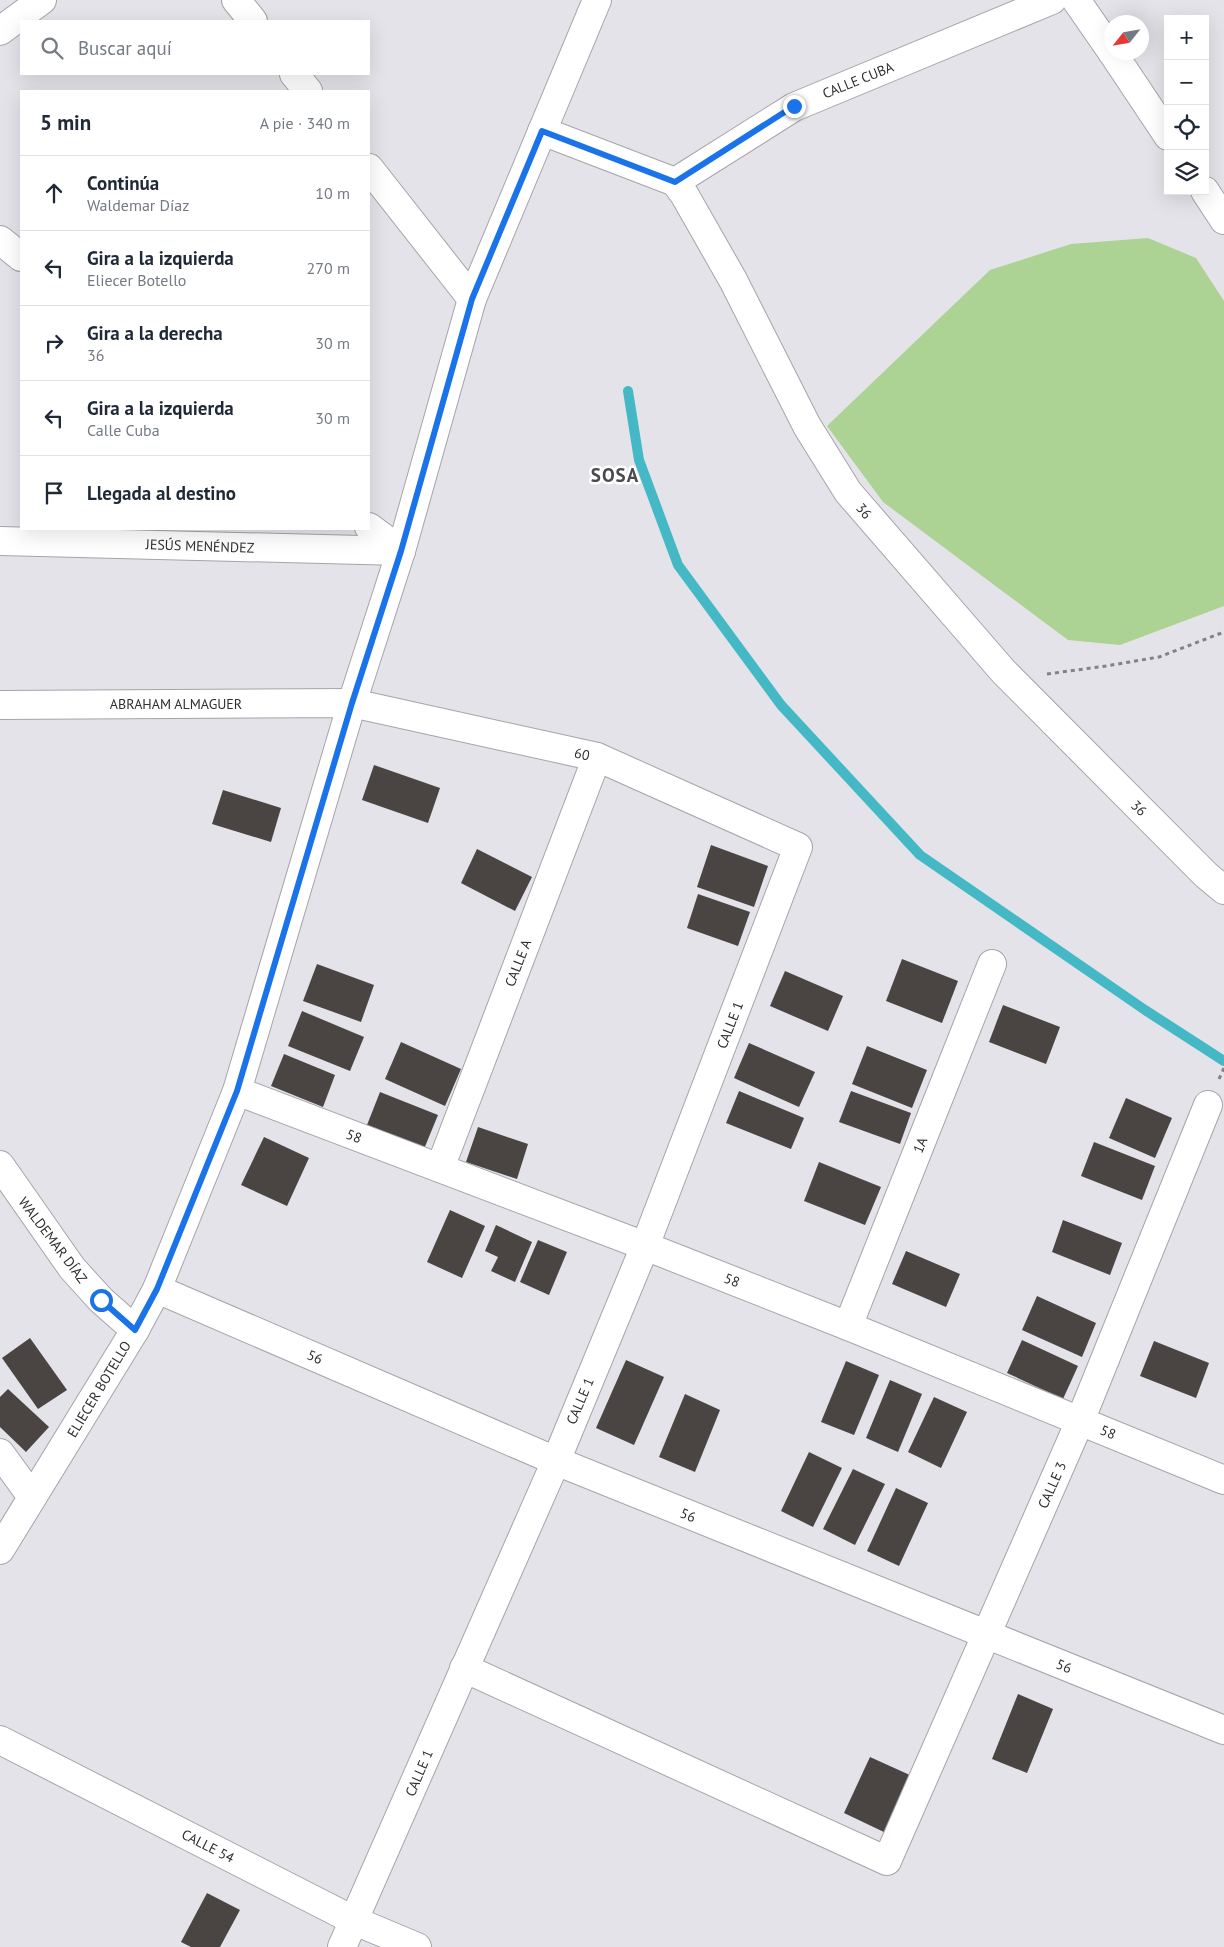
<!DOCTYPE html>
<html lang="es">
<meta charset="utf-8">
<style>
body{margin:0;font-family:"PT Sans",sans-serif;background:#f2f2f3;color:#1f2937}
.controls{position:absolute;right:15px;top:15px;display:grid;overflow:hidden;border-radius:0px;box-shadow:0 5px 20px #0002}
.controls button{width:45px;height:45px;display:grid;place-items:center;padding:0;border:0;border-bottom:1px solid #e0e1e3;background:#fff;color:#1f2937;font:25px sans-serif}
.compass{position:absolute;left:1104px;top:15px;width:45px;height:45px;border-radius:50%;background:#fff;box-shadow:0 5px 20px #0002;rotate:239deg}
.stop{position:absolute;width:15px;height:15px;margin:-11px;border:4px solid #1a73e8;border-radius:50%;background:#fff}
.stop.end{background:#1a73e8;border-color:#fff;box-shadow:0 1px 5px #0008}
.list{margin:0;padding:0;list-style:none}
h2{display:flex;justify-content:space-between;align-items:center;height:65px;margin:0;padding:0 20px;font-size:21px}
h2 small{font-size:16px;font-weight:400;color:#747a83}
.list li{display:grid;grid-template-columns:32px 1fr auto;gap:15px;align-items:center;box-sizing:border-box;height:75px;padding:0 20px;border-top:1px solid #e0e1e3}
.list b{display:block;font-size:19px;white-space:nowrap}
.list p{margin:0;font-size:16px;white-space:nowrap;color:#747a83}
.list em{font-size:16px;font-style:normal;color:#747a83}
.icon{flex:none;width:28px;height:28px;fill:none;stroke:currentColor;stroke-width:2;stroke-linecap:round;stroke-linejoin:round}
.map{position:relative;flex:none;width:1224px;height:1947px;overflow:hidden}
.search{position:absolute;background:#fff;box-shadow:0 5px 20px #0002;left:20px;top:20px;width:350px;height:55px;display:flex;align-items:center;gap:12px;box-sizing:border-box;padding:0 18px;border-radius:0px;color:#747a83;font-size:19px}
.panel{position:absolute;background:#fff;box-shadow:0 5px 20px #0002;left:20px;top:90px;width:350px;height:440px;border-radius:0px}
.map>svg:first-child{display:block}
</style>
<div class="map">
<svg width="1224" height="1947" viewBox="0 0 1224 1947">
<rect width="100%" height="100%" fill="#e4e3e9"/>
<polygon fill="#acd393" points="1148,238 1196,258 1224,301 1224,606 1120,645 1068,640 883,502 827,426 990,270 1071,244"/>
<g fill="none" stroke-linecap="round" stroke-linejoin="round">
<polyline stroke="#45b8c5" stroke-width="10" points="628,391 639,460 678,565 781,705 920,855 1145,1010 1224,1061"/>
</g>
<g fill="#4a4443">
<polygon points="374,765 440,788 428,823 362,800"/>
<polygon points="223,790 281,808 271,842 212,824"/>
<polygon points="711,845 768,866 754,907 697,887"/>
<polygon points="477,849 532,877 515,911 461,883"/>
<polygon points="698,894 750,912 738,946 687,928"/>
<polygon points="902,959 958,981 942,1023 886,1001"/>
<polygon points="317,964 374,985 361,1022 303,1001"/>
<polygon points="785,971 843,996 828,1031 770,1006"/>
<polygon points="1003,1005 1060,1027 1046,1064 989,1042"/>
<polygon points="302,1011 364,1037 350,1071 288,1046"/>
<polygon points="401,1042 461,1069 445,1106 385,1079"/>
<polygon points="749,1043 815,1072 799,1107 734,1078"/>
<polygon points="867,1046 927,1070 912,1108 852,1084"/>
<polygon points="284,1054 335,1075 323,1107 271,1086"/>
<polygon points="739,1091 804,1118 791,1149 726,1123"/>
<polygon points="851,1091 911,1113 900,1144 839,1122"/>
<polygon points="380,1092 438,1115 424,1149 367,1125"/>
<polygon points="1126,1098 1172,1118 1155,1158 1109,1138"/>
<polygon points="478,1127 528,1144 517,1179 466,1162"/>
<polygon points="264,1137 309,1158 287,1206 241,1185"/>
<polygon points="1094,1142 1155,1166 1142,1200 1081,1176"/>
<polygon points="819,1162 881,1187 865,1225 804,1201"/>
<polygon points="450,1210 485,1226 462,1278 427,1262"/>
<polygon points="1063,1220 1122,1243 1110,1275 1052,1252"/>
<polygon points="496,1225 532,1242 515,1282 491,1271 498,1257 485,1251"/>
<polygon points="538,1240 567,1252 549,1295 520,1282"/>
<polygon points="906,1251 960,1274 946,1307 892,1284"/>
<polygon points="1037,1296 1096,1323 1082,1357 1022,1330"/>
<polygon points="30,1338 67,1390 38,1409 2,1358"/>
<polygon points="1022,1340 1078,1366 1063,1399 1007,1373"/>
<polygon points="1154,1341 1209,1363 1196,1398 1140,1376"/>
<polygon points="626,1360 664,1377 634,1445 596,1428"/>
<polygon points="846,1361 879,1375 854,1435 821,1422"/>
<polygon points="890,1380 922,1394 898,1452 866,1438"/>
<polygon points="8,1389 49,1427 26,1452 0,1427 0,1397"/>
<polygon points="685,1394 720,1410 695,1472 659,1457"/>
<polygon points="934,1397 967,1412 941,1468 908,1452"/>
<polygon points="809,1452 842,1468 813,1527 781,1511"/>
<polygon points="853,1469 885,1484 855,1545 823,1529"/>
<polygon points="896,1488 928,1503 899,1566 867,1551"/>
<polygon points="1018,1694 1053,1709 1027,1773 992,1759"/>
<polygon points="870,1757 912,1776 886,1833 844,1813"/>
<polygon points="207,1893 240,1910 220,1947 191,1947 181,1942"/>
</g>
<g fill="none" stroke-linecap="round" stroke-linejoin="round">
<defs>
<g id="street">
<polyline points="236,0 253,21"/>
<polyline points="1076,0 1112,52"/>
<polyline points="0,31 42,0"/>
<polyline points="1112,52 1168,136"/>
<polyline points="294,74 308,91"/>
<polyline points="542,131 675,182 684,194 733,280 807,426 848,492 1003,671 1206,875 1224,890"/>
<polyline points="369,168 472,299"/>
<polyline points="675,182 794,107 1052,0"/>
<polyline points="1205,191 1224,220"/>
<polyline points="0,240 21,257"/>
<polyline points="369,527 401,551"/>
<polyline points="0,541 401,551"/>
<polyline points="0,705 352,703 597,757 798,847 645,1246 556,1461 342,1947"/>
<polyline points="237,1091 645,1246 848,1326 1224,1480"/>
<polyline points="0,1165 72,1268 101,1300 135,1330"/>
<polyline points="440,1168 597,757"/>
<polyline points="157,1289 556,1461 1224,1730"/>
<polyline points="848,1326 992,964"/>
<polyline points="0,1453 32,1497"/>
<polyline points="0,1550 135,1330 157,1289 237,1091 352,703 401,551 472,299 597,0"/>
<polyline points="464,1668 887,1861 1080,1421 1208,1105"/>
<polyline points="0,1740 355,1921 417,1947"/>
</g>
</defs>
<use href="#street" stroke="#a4a4a9" stroke-width="30"/>
<g stroke="#828185" stroke-width="3" stroke-dasharray="4 4" stroke-linecap="butt">
<polyline points="1047,674 1106,666 1159,657 1224,632"/>
<polyline points="1219,1079 1224,1068"/>
</g>
<use href="#street" stroke="#fff" stroke-width="28"/>
</g>
<g fill="none" stroke-linecap="round" stroke-linejoin="round">
<polyline stroke="#1a73e8" stroke-width="6" points="101,1300 135,1330 157,1289 237,1091 352,703 401,551 472,299 542,131 675,182 794,106"/>
</g>
<g text-anchor="middle" dominant-baseline="central" stroke-width="5" stroke-linejoin="round" paint-order="stroke">
<g font-size="14" fill="#2f2f31" stroke="#fff">
<text transform="translate(858 80) rotate(-22)">CALLE CUBA</text>
<text transform="translate(864 511) rotate(50)">36</text>
<text transform="translate(200 546) rotate(2)">JESÚS MENÉNDEZ</text>
<text x="176" y="704">ABRAHAM ALMAGUER</text>
<text transform="translate(582 754) rotate(12)">60</text>
<text transform="translate(1139 808) rotate(45)">36</text>
<text transform="translate(518 963) rotate(-69)">CALLE A</text>
<text transform="translate(730 1025) rotate(-69)">CALLE 1</text>
<text transform="translate(354 1136) rotate(21)">58</text>
<text transform="translate(920 1145) rotate(-68)">1A</text>
<text transform="translate(53 1240) rotate(53)">WALDEMAR DÍAZ</text>
<text transform="translate(732 1280) rotate(21)">58</text>
<text transform="translate(315 1357) rotate(23)">56</text>
<text transform="translate(99 1389) rotate(-59)">ELIECER BOTELLO</text>
<text transform="translate(580 1401) rotate(-67)">CALLE 1</text>
<text transform="translate(1108 1432) rotate(22)">58</text>
<text transform="translate(1052 1485) rotate(-66)">CALLE 3</text>
<text transform="translate(688 1515) rotate(22)">56</text>
<text transform="translate(1064 1666) rotate(22)">56</text>
<text transform="translate(419 1773) rotate(-67)">CALLE 1</text>
<text transform="translate(208 1846) rotate(27)">CALLE 54</text>
</g>
<g font-size="19" font-weight="bold" letter-spacing="1" fill="#4b4b4f" stroke="#fff">
<text x="615" y="475">SOSA</text>
</g>
</g>
</svg>
<div class="controls">
<button>+</button>
<button>−</button>
<button><svg class="icon" aria-label="locate" viewBox="0 0 24 24"><circle cx="12" cy="12" r="6"/><path d="M12 2v4M12 18v4M2 12h4M18 12h4"/></svg></button>
<button><svg class="icon" aria-label="layers" viewBox="0 0 24 24"><path d="M12 4l9 5-9 5-9-5zM3 14l9 5 9-5"/></svg></button>
</div>
<svg class="compass" viewBox="-18 -18 36 36"><path d="M0-13l5 13h-10z" fill="#e53935"/><path d="M0 13l5-13h-10z" fill="#747a83"/></svg>
<div class="stop" style="left:101px;top:1300px"></div>
<div class="stop end" style="left:794px;top:106px"></div>
<div class="search"><svg class="icon" aria-label="search" viewBox="0 0 24 24"><circle cx="10" cy="10" r="6"/><path d="M15 15l6 6"/></svg>Buscar aquí</div>
<section class="panel">
<h2>5 min<small>A pie · 340 m</small></h2>
<ul class="list">
<li><svg class="icon" aria-label="ahead" viewBox="0 0 24 24"><path d="M12 20V5M6 11l6-6 6 6"/></svg><div><b>Continúa</b><p>Waldemar Díaz</p></div><em>10 m</em></li>
<li><svg class="icon" aria-label="left" viewBox="0 0 24 24"><path d="M17 20v-9H6M10 6l-5 5 5 5"/></svg><div><b>Gira a la izquierda</b><p>Eliecer Botello</p></div><em>270 m</em></li>
<li><svg class="icon" aria-label="right" viewBox="0 0 24 24"><path d="M7 20v-9h11M14 6l5 5-5 5"/></svg><div><b>Gira a la derecha</b><p>36</p></div><em>30 m</em></li>
<li><svg class="icon" aria-label="left" viewBox="0 0 24 24"><path d="M17 20v-9H6M10 6l-5 5 5 5"/></svg><div><b>Gira a la izquierda</b><p>Calle Cuba</p></div><em>30 m</em></li>
<li><svg class="icon" aria-label="arrive" viewBox="0 0 24 24"><path d="M6 21V4h12l-3 4 3 4H6"/></svg><div><b>Llegada al destino</b></div></li>
</ul>
</section>
</div>
